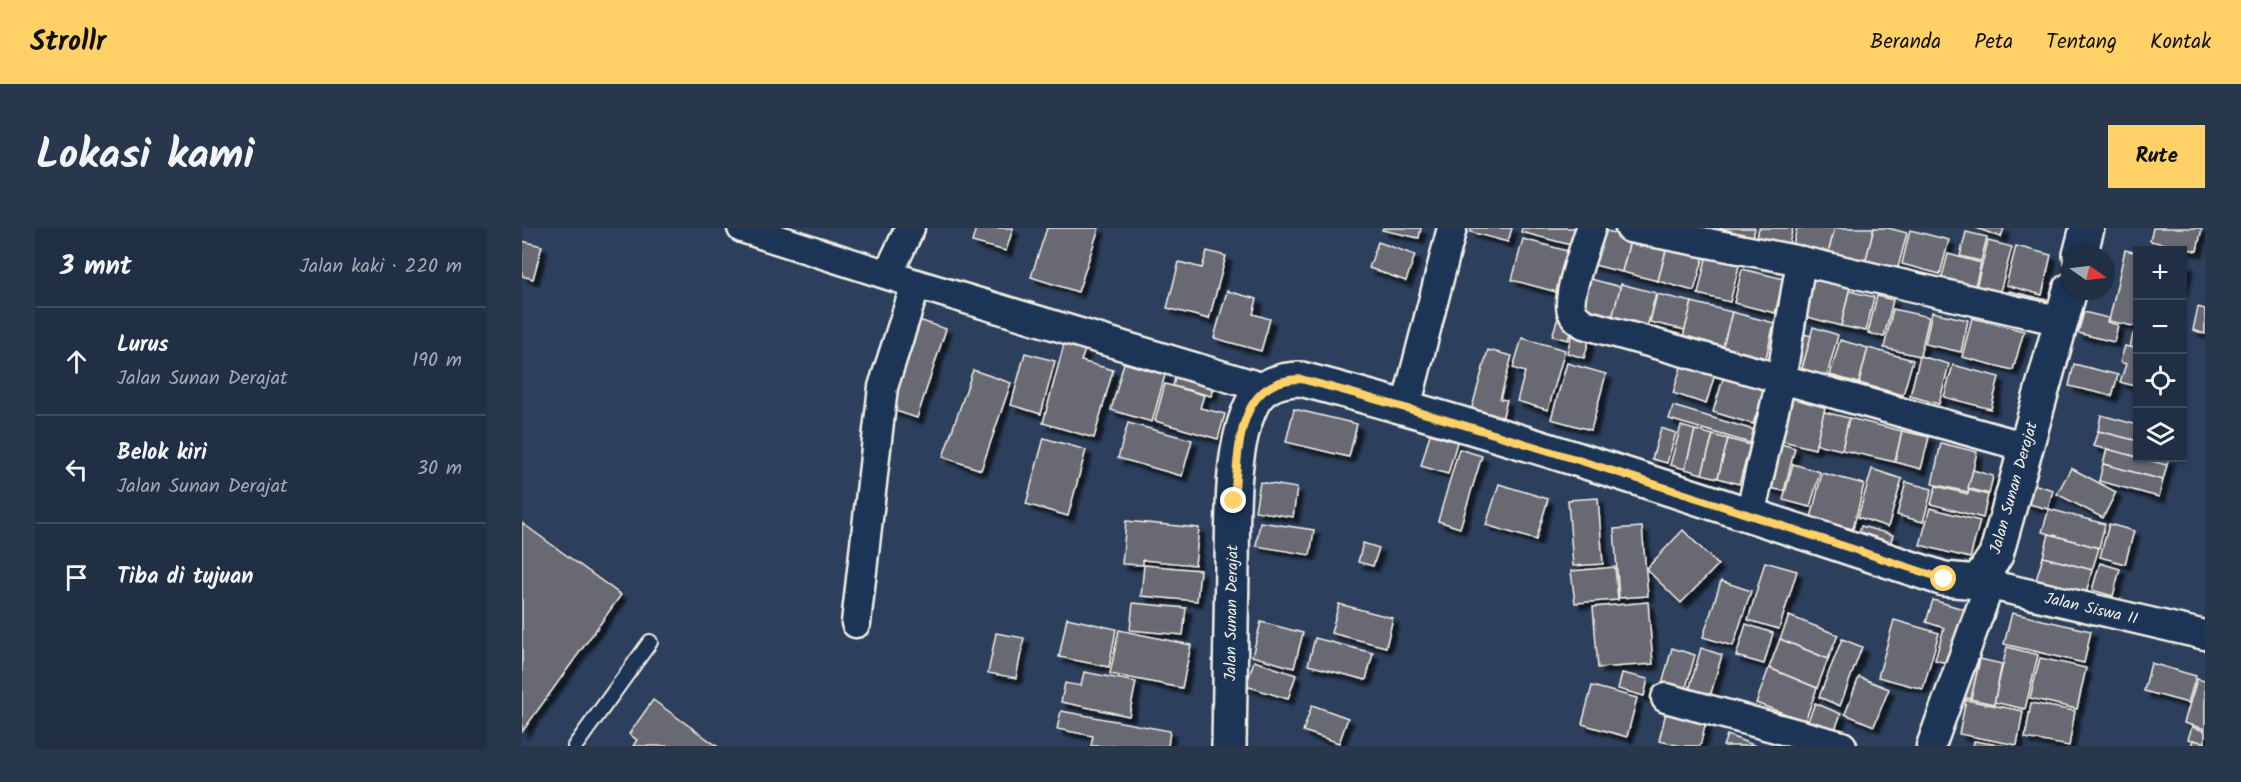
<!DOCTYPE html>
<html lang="id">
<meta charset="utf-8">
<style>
body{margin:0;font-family:Kalam,sans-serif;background:#29374c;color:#f1f3f6}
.controls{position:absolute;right:18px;top:18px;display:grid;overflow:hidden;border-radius:0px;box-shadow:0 2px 4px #0004}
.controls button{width:54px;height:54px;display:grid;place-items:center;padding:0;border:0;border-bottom:2px solid #3e4a5e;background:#212f45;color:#f1f3f6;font:30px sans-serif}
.compass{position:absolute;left:1539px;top:18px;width:54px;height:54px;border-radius:50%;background:#212f45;box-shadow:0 2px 4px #0004;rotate:104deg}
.stop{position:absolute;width:18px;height:18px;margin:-14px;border:4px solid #ffd166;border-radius:50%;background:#fff}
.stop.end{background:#ffd166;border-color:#fff;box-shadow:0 2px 6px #0008}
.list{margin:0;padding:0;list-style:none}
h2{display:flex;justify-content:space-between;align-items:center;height:78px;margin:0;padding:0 24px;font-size:26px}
h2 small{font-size:20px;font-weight:400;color:#a2a9b3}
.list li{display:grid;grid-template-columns:39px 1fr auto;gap:18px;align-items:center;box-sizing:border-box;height:108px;padding:0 24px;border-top:2px solid #3e4a5e}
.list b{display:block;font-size:22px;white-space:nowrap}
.list p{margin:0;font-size:20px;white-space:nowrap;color:#a2a9b3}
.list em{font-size:20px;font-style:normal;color:#a2a9b3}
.icon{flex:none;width:33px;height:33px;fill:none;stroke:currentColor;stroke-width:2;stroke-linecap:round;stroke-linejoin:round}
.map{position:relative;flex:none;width:1683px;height:518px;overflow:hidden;border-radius:0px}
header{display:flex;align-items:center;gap:36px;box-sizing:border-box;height:84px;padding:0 30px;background:#ffd166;color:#111}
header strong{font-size:28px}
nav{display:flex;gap:33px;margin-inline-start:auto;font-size:21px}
.intro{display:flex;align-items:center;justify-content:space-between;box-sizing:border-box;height:144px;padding:0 36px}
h1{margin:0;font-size:42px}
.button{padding:15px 27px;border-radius:0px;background:#ffd166;color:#111;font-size:21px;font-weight:700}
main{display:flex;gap:36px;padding:0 36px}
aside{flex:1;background:#212f45;border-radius:0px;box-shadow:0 2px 4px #0004}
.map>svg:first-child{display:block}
</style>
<header>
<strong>Strollr</strong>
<nav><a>Beranda</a><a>Peta</a><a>Tentang</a><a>Kontak</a></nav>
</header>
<div class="intro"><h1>Lokasi kami</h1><a class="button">Rute</a></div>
<main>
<aside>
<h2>3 mnt<small>Jalan kaki · 220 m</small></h2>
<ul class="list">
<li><svg class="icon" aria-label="ahead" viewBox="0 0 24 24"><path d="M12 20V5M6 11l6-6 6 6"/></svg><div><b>Lurus</b><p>Jalan Sunan Derajat</p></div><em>190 m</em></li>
<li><svg class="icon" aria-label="left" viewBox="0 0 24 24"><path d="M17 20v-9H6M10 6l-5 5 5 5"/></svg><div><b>Belok kiri</b><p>Jalan Sunan Derajat</p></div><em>30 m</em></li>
<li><svg class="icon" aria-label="arrive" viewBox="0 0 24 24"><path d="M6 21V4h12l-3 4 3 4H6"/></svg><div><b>Tiba di tujuan</b></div></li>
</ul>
</aside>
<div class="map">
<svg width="1683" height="518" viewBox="0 0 1683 518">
<defs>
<filter id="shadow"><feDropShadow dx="5.5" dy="5.5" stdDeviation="1.5" flood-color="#0009"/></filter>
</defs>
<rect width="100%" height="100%" fill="#2c3f5c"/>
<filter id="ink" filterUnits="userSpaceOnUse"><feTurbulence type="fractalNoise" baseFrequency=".0167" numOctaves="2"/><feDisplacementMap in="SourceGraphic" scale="12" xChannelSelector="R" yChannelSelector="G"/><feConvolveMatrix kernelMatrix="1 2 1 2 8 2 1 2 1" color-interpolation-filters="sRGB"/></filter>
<g filter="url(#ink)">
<g fill="#686972" stroke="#f4f1e8" stroke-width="1.5" filter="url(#shadow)">
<polygon points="454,0 491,0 484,23 450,14"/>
<polygon points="525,0 577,0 556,64 509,49"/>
<polygon points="861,0 899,0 897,10 860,2"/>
<polygon points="949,0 990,0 986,14 948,4"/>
<polygon points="1000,0 1054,0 1049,17 999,4"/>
<polygon points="1197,0 1233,0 1231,9"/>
<polygon points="1237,0 1271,0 1266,20 1234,12"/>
<polygon points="1275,0 1313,0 1305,29 1270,20"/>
<polygon points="1313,0 1352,0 1342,39 1305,29"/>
<polygon points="1352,0 1366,0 1385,5 1374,47 1342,39"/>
<polygon points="1454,0 1482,0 1479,9"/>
<polygon points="1631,0 1680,0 1675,23 1628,13"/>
<polygon points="1077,1 1109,9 1100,44 1068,36"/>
<polygon points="1388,2 1427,12 1418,46 1380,36"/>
<polygon points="1444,4 1465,9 1459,33 1438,28"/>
<polygon points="1109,9 1145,19 1136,53 1100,44"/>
<polygon points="1001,11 1053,25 1042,66 990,52"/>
<polygon points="0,13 20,18 11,51 0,48"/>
<polygon points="1466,13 1490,19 1476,71 1453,64"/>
<polygon points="856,14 893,27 884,53 847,40"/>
<polygon points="1494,18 1529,27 1520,67 1484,57"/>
<polygon points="1145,19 1182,28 1172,63 1136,53"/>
<polygon points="1186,22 1219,30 1208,74 1176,66"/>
<polygon points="1603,22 1616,25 1616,99 1587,93"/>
<polygon points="685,23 704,28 687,91 645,80 657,34 680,40"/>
<polygon points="1426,26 1459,35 1452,61 1419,53"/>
<polygon points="1660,35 1666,36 1660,63"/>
<polygon points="1220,41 1262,51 1253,85 1212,75"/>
<polygon points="1288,45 1329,55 1319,98 1278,87"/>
<polygon points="1061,49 1099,59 1091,88 1053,78"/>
<polygon points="1099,56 1134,65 1123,107 1088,98"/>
<polygon points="705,63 735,71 731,86 748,91 739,123 692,110"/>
<polygon points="1327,63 1352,69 1344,103 1319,98"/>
<polygon points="1487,63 1529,73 1526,88 1484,78"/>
<polygon points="1135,66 1170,74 1163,102 1128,94"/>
<polygon points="1355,68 1371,72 1362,109 1346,105"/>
<polygon points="1170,74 1210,84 1201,119 1161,109"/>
<polygon points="1676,79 1683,81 1683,106 1671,102"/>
<polygon points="1371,81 1407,89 1398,128 1362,120"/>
<polygon points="1210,84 1252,95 1244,130 1201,119"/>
<polygon points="1410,84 1446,92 1439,124 1403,116"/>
<polygon points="1562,84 1586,90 1585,94 1596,97 1592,114 1556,105"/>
<polygon points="391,90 424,101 395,190 362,179"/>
<polygon points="1036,90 1051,95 1046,112 1030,108"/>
<polygon points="1450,90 1502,103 1491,142 1440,129"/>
<polygon points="1052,97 1070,102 1062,130 1045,125"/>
<polygon points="1291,99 1316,107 1304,151 1279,144"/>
<polygon points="1275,104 1289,108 1279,144 1265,140"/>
<polygon points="1611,106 1616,107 1616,121 1608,119"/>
<polygon points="1000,110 1043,122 1026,182 995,173 1003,144 991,140"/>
<polygon points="1318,112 1346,120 1337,155 1308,147"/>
<polygon points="542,116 563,122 559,133 591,142 572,210 521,195"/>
<polygon points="1603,118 1616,121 1616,159 1598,154 1604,136 1598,134"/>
<polygon points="1346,120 1391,132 1381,167 1337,155"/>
<polygon points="966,122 990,128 978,171 985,172 978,199 947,190"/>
<polygon points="503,125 533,133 519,186 489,177"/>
<polygon points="1398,128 1427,136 1417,176 1388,168"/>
<polygon points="602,135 643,147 630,194 589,182"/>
<polygon points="1045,135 1084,146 1069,202 1029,191"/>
<polygon points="1160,136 1193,146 1184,176 1151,165"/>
<polygon points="1552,136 1596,147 1590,168 1547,158"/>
<polygon points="1431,137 1477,149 1469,181 1422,169"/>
<polygon points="656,138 694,149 689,168 651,158"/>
<polygon points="1204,141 1245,154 1231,196 1191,184"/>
<polygon points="451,142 489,155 459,242 421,229"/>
<polygon points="643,156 682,167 678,180 703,186 696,211 633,193"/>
<polygon points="1265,162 1305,172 1293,221 1253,211"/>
<polygon points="1151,178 1232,202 1228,215 1147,191"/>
<polygon points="772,181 835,196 827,229 764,214"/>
<polygon points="1302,184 1327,190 1320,222 1294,216"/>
<polygon points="1579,187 1616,197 1616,213 1576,203"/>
<polygon points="1327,190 1380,203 1373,234 1320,222"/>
<polygon points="606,195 670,212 660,248 596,230"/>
<polygon points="1159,198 1173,202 1163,241 1148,237"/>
<polygon points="1139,200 1154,205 1145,235 1130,231"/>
<polygon points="1173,202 1191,207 1180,246 1163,241"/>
<polygon points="1380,203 1407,209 1399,241 1373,234"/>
<polygon points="1576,203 1616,213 1616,229 1571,218"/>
<polygon points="908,206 935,214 926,246 899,238"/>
<polygon points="1191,207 1206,211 1196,250 1180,246"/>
<polygon points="522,210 564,222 546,288 504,276"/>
<polygon points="1206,211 1228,217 1217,256 1196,250"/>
<polygon points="1256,215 1273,220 1262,263 1243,259"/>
<polygon points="1419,215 1455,224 1446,264 1410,256"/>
<polygon points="937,221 960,228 938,300 916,293"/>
<polygon points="1585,221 1645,237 1641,252 1581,236"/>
<polygon points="1617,230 1647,230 1645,237"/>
<polygon points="1271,236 1298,244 1288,279 1261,272"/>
<polygon points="1581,236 1641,252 1637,269 1577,253"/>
<polygon points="1549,240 1594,264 1581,290 1535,266"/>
<polygon points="1350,241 1380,251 1366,299 1336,289"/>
<polygon points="1451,242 1471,248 1467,266 1446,260"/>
<polygon points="1300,245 1342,256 1331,301 1289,290"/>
<polygon points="738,254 775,260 771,289 733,283"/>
<polygon points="1384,254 1410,261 1401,294 1375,287"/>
<polygon points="1508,255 1531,262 1526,281 1503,275"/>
<polygon points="977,256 1026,271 1014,312 964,297"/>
<polygon points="1414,258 1446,266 1447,262 1466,267 1461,290 1409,276"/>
<polygon points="1076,270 1081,336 1051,338 1046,272"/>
<polygon points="1408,280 1458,293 1448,330 1398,317"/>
<polygon points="1527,281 1583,296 1577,320 1520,304"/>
<polygon points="604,293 677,300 673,337 621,332 621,337 600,336"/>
<polygon points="738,294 792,302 788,327 734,318"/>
<polygon points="0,295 99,367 0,504"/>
<polygon points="1587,296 1612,303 1603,336 1578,329"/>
<polygon points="1339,298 1371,307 1366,322 1334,313"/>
<polygon points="1120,299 1126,368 1097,370 1092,301"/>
<polygon points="1161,302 1196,337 1159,375 1124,341"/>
<polygon points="1527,306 1577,320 1570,342 1521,329"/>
<polygon points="841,315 857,320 851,338 836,334"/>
<polygon points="1521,329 1570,342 1564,366 1514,352"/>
<polygon points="1243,334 1275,343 1257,401 1226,392"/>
<polygon points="1578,335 1598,341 1591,368 1570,362"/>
<polygon points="622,337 678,342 675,373 619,368"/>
<polygon points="1093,339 1096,372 1053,375 1049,343"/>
<polygon points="1199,353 1229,363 1211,418 1181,409"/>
<polygon points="1411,372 1448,383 1432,437 1413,432 1422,400 1404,394"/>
<polygon points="1126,374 1131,436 1076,440 1071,379"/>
<polygon points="611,375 664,380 661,407 608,402"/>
<polygon points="817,376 871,390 864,419 809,405"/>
<polygon points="1490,385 1569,403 1562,435 1482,416"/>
<polygon points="1267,388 1316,407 1306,431 1258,411"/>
<polygon points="545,390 594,401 587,439 537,429"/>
<polygon points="1372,392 1417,405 1401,461 1356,449"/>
<polygon points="739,394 781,405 772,440 730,428"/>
<polygon points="1224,396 1251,405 1242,436 1214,428"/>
<polygon points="597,402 669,417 660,460 588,446"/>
<polygon points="474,405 502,410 494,450 466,445"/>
<polygon points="793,410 851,425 844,452 786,437"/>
<polygon points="1258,411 1306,431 1295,460 1247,440"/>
<polygon points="1320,411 1340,419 1318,478 1297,469"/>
<polygon points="1485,419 1516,427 1503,481 1472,474"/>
<polygon points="1150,420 1173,427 1162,467 1139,460"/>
<polygon points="1179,420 1200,427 1187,472 1166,466"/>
<polygon points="1445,428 1458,431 1449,471 1436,468"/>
<polygon points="1518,430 1564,440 1555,481 1508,470"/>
<polygon points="1458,431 1480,436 1472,476 1449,471"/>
<polygon points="732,433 774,447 766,471 724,458"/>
<polygon points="1629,435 1674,448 1666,475 1622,463"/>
<polygon points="1247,440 1295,460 1283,493 1234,475"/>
<polygon points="562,444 614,454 607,488 539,474 543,455 559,458"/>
<polygon points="1100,445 1126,451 1122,468 1096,461"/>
<polygon points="1337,449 1367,461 1352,498 1323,486"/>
<polygon points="1675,451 1683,453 1683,501 1662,495"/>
<polygon points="1070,458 1115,470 1105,509 1060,496"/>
<polygon points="131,472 195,518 111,518 115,512 107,506"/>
<polygon points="1444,472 1501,483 1495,517 1437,506"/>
<polygon points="1293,475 1319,486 1310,509 1284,498"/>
<polygon points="1509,475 1553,483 1547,518 1503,510"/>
<polygon points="790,477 826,490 817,515 781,503"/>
<polygon points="1145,480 1185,490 1178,518 1159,518 1137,513"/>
<polygon points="539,483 648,503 646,518 569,518 571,508 535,501"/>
<polygon points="1670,499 1683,503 1683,515 1666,511"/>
<polygon points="1205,507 1234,518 1201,518"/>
<polygon points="1671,512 1683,515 1683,518 1669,518"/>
<polygon points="1452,513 1483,518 1451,518"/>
</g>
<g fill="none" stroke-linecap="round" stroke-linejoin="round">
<defs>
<polyline id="service" points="53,518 128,414"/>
<g id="minor">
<polyline points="220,0 394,56 742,160"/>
<path d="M1069,0C1064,16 1044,69 1050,83C1052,89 1057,92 1062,96L1504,219"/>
<polyline points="1108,0 1279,33 1539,93"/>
<polyline points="366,46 388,0"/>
<polyline points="884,179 930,0"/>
<polyline points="1228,287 1259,152 1279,33"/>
<polyline points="1456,354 1683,407"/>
<polyline points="334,395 361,159 394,56"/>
<polyline points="1144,470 1320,518"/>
<polyline points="1409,518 1467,358"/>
</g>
<g id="tertiary">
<polyline points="1558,27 1565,0"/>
<path d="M707,518C708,458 709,399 710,339C711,290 708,221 730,176C739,157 759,151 779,151C996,208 1209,281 1422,351L1456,354L1474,327L1548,62"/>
</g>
</defs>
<use href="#service" stroke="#f4f1e8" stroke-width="18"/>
<use href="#minor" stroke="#f4f1e8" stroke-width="33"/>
<use href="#tertiary" stroke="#f4f1e8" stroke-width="38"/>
<use href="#service" stroke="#1d3557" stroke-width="14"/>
<use href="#minor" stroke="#1d3557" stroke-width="28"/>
<use href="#tertiary" stroke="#1d3557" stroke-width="33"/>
</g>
</g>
<g fill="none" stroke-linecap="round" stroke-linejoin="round" filter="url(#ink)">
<path stroke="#ffd166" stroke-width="8" d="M712,273C717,224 713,151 779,151C996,209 1209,281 1422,351"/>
</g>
<g text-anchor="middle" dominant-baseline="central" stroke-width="6" stroke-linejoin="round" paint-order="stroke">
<g font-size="16" fill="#f4f1e8" stroke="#1d3557">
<text transform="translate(1492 260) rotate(-74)">Jalan Sunan Derajat</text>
<text transform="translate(1569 381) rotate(13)">Jalan Siswa II</text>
<text transform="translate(710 385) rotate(-89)">Jalan Sunan Derajat</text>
</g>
</g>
</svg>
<div class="controls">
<button>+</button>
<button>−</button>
<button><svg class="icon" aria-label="locate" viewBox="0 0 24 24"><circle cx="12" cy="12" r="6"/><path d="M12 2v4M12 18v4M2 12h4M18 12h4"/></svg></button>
<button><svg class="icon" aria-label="layers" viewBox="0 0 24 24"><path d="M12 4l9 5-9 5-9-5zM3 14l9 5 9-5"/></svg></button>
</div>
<svg class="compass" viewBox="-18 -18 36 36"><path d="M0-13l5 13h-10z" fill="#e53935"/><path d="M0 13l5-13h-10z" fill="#a2a9b3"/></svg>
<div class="stop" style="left:1422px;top:351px"></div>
<div class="stop end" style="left:712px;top:273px"></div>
</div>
</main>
